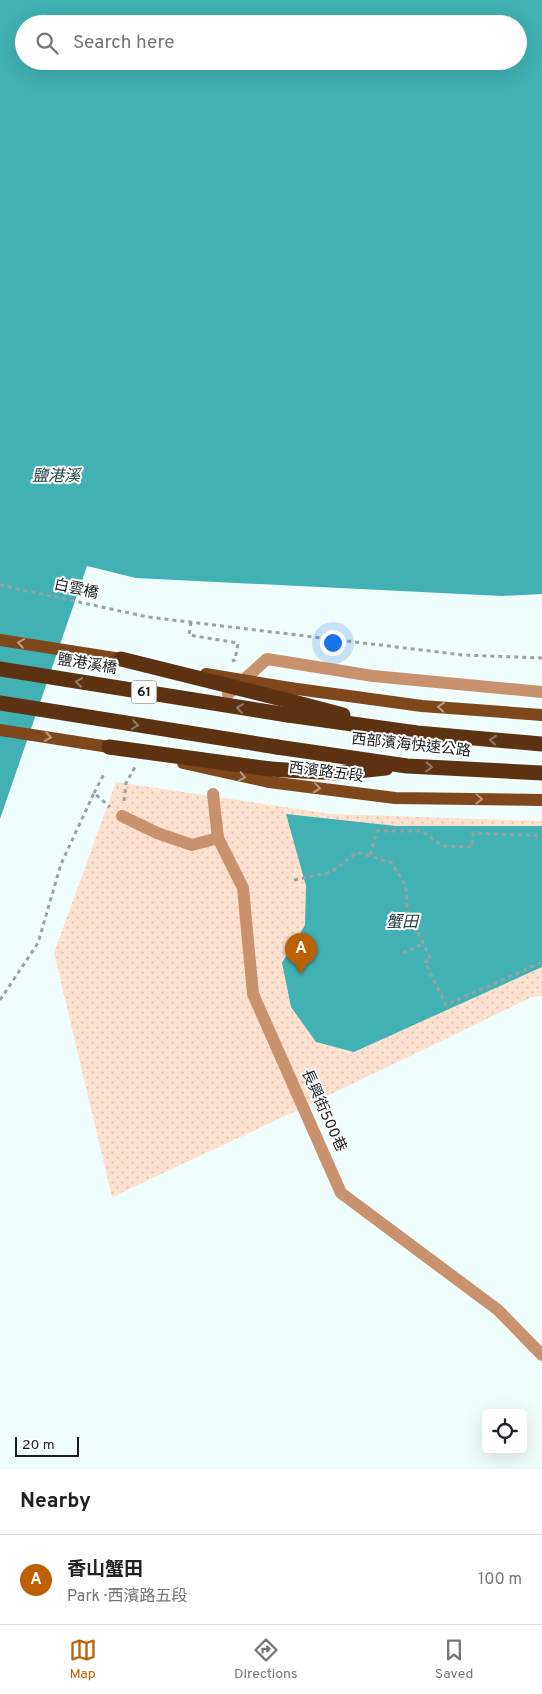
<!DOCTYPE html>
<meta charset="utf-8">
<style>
body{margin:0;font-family:Overpass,"Noto Sans TC",sans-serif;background:#f6f6f6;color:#202124}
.controls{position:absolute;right:15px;bottom:15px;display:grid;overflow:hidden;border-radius:8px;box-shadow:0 5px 20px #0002}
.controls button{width:45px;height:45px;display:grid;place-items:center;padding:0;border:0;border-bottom:1px solid #e0e0e0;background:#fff;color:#202124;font:25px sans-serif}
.scale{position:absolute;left:15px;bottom:12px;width:64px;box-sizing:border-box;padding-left:5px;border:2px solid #191d1d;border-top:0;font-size:14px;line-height:18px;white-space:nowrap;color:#191d1d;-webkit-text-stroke:4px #fff;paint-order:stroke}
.you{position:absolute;left:332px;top:642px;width:18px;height:18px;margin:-12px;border:4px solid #fff;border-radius:50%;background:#1a73e8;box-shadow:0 0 0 8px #1a73e833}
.badge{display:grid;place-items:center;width:32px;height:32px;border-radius:50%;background:#bb6003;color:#fff;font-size:16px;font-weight:700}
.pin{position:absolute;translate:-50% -41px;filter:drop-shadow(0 1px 2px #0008)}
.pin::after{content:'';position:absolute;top:26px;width:18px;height:15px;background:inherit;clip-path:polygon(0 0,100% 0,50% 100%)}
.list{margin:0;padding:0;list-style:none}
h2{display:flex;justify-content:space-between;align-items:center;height:65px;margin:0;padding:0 20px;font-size:21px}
h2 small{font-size:16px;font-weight:400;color:#757577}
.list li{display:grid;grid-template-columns:32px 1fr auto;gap:15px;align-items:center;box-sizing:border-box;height:90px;padding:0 20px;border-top:1px solid #e0e0e0}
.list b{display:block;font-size:19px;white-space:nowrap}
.list p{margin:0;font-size:16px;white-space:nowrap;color:#757577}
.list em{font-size:16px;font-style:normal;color:#757577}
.icon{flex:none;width:28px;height:28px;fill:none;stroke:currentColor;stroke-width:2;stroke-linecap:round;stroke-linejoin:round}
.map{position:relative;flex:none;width:542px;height:1469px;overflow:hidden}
.search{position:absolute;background:#fff;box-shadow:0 5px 20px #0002;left:15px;right:15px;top:15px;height:55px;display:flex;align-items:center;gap:12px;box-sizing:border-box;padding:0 18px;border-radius:28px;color:#757577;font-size:19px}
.sheet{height:155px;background:#fff}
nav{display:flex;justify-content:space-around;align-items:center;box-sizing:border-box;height:70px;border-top:1px solid #e0e0e0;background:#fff;font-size:14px;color:#757577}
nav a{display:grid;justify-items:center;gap:2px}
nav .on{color:#bb6003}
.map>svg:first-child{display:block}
</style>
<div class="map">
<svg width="542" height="1469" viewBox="0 0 542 1469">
<defs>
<pattern id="park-dots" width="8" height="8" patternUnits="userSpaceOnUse" patternTransform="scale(1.25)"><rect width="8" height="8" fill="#fee2cf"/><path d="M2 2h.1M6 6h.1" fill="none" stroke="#d9c1b1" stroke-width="1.8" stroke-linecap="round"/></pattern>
</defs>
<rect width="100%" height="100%" fill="#f0fdfd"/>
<polygon fill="url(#park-dots)" points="116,782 332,814 542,821 542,996 532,997 313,1103 112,1197 54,953"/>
<g fill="#41b1b3" fill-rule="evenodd">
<path d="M0,0H542V594L502,596L136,578L87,566L0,819ZM24,24H518V61H24Z"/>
<polygon points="286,814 396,826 542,826 542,967 354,1052 316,1042 291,1007 282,963 305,925 306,886"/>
</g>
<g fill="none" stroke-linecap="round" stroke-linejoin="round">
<g stroke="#99a2a2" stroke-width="3" stroke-dasharray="4 4" stroke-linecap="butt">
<polyline points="0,585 148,617 463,655 542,658"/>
<polyline points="191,622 189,635 238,643 235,660 232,661"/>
<polyline points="94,793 105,772"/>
<polyline points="124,801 126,783 135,767"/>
<polyline points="370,855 377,831 422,831 442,846 472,847 473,833 542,836"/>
<polyline points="294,880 332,872 357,852 392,863 406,886 407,910 431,959 425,962 446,1005 542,962"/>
<polyline points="403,953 423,944"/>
<polyline points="0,1000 38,943 61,864 94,793 110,807"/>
</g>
<g stroke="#c9926e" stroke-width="12">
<polyline points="228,694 267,659 373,676 542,692"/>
<polyline points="213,794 218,838 243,888 253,994 341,1193 498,1310 542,1355"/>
<polyline points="122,816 157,833 192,845 218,838"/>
</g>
<g stroke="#7f471c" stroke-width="12">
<polyline points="0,640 121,659"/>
<polyline points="290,688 422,706 542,715"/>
<polyline points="0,730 109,747"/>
<polyline points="269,782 395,798 542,800"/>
</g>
<g stroke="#5c3213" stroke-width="15">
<polyline points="290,701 343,715"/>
<polyline points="288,715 417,733 542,744"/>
<polyline points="277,747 407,766 542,773"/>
<polyline points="270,769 337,773 386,768"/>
</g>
<g stroke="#7f471c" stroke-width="12">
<polyline points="206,674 290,688"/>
<polyline points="183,763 269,782"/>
</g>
<g stroke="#5c3213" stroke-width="15">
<polyline points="121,659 290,701"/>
<polyline points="0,669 288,715"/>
<polyline points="0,703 277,747"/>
<polyline points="109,747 270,769"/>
</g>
</g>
<defs><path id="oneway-chevron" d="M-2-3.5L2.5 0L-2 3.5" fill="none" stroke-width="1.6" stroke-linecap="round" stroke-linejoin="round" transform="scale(1.25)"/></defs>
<g stroke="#b99a82">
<use href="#oneway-chevron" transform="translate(21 643) rotate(-171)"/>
<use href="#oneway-chevron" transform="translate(441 707) rotate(-176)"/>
<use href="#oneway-chevron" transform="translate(48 737) rotate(9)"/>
<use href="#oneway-chevron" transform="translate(242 777) rotate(13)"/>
<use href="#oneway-chevron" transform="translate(317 788) rotate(7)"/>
<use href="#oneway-chevron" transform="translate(479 799) rotate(1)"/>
</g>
<g stroke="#957a66">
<use href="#oneway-chevron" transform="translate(79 682) rotate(-171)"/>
<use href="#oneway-chevron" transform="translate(240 708) rotate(-171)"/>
<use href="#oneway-chevron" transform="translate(135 725) rotate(9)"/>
<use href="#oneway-chevron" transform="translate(493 740) rotate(-175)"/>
<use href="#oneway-chevron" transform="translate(429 767) rotate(3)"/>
</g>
<g text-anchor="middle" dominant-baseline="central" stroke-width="4" stroke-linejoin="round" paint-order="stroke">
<rect fill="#fff" stroke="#5e6161" stroke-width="1" x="131.5" y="680.5" width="25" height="23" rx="4"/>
<g font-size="14" font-weight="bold" fill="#191d1d">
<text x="144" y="692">61</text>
</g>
<g font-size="15" fill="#191d1d" stroke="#fff">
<text transform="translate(76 590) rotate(12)">白雲橋</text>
<text transform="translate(87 665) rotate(9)">鹽港溪橋</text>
<text transform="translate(411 746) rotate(6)">西部濱海快速公路</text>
<text transform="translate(326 773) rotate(7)">西濱路五段</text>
<text transform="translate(323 1111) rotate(66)">長興街500巷</text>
</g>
<g font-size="16" font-style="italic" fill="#263f40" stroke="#fff">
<text x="56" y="477">鹽港溪</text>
<text x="402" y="923">蟹田</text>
</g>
</g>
</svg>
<div class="controls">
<button><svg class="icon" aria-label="locate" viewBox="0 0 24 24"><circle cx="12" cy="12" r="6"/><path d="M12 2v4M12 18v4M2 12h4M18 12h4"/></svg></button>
</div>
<div class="scale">20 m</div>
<div class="you"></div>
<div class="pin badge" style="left:301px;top:974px">A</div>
<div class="search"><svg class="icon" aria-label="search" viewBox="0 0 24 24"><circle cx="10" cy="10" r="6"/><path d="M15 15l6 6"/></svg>Search here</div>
</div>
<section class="sheet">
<h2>Nearby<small></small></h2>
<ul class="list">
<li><span class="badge">A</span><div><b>香山蟹田</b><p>Park · 西濱路五段</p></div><em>100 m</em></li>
</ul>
</section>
<nav>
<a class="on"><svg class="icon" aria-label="map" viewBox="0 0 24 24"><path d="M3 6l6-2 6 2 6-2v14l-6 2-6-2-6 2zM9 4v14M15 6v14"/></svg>Map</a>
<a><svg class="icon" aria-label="directions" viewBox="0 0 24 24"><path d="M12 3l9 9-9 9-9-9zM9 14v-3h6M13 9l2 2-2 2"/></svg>Directions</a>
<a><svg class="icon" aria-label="saved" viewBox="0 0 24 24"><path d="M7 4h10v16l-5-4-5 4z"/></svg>Saved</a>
</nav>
